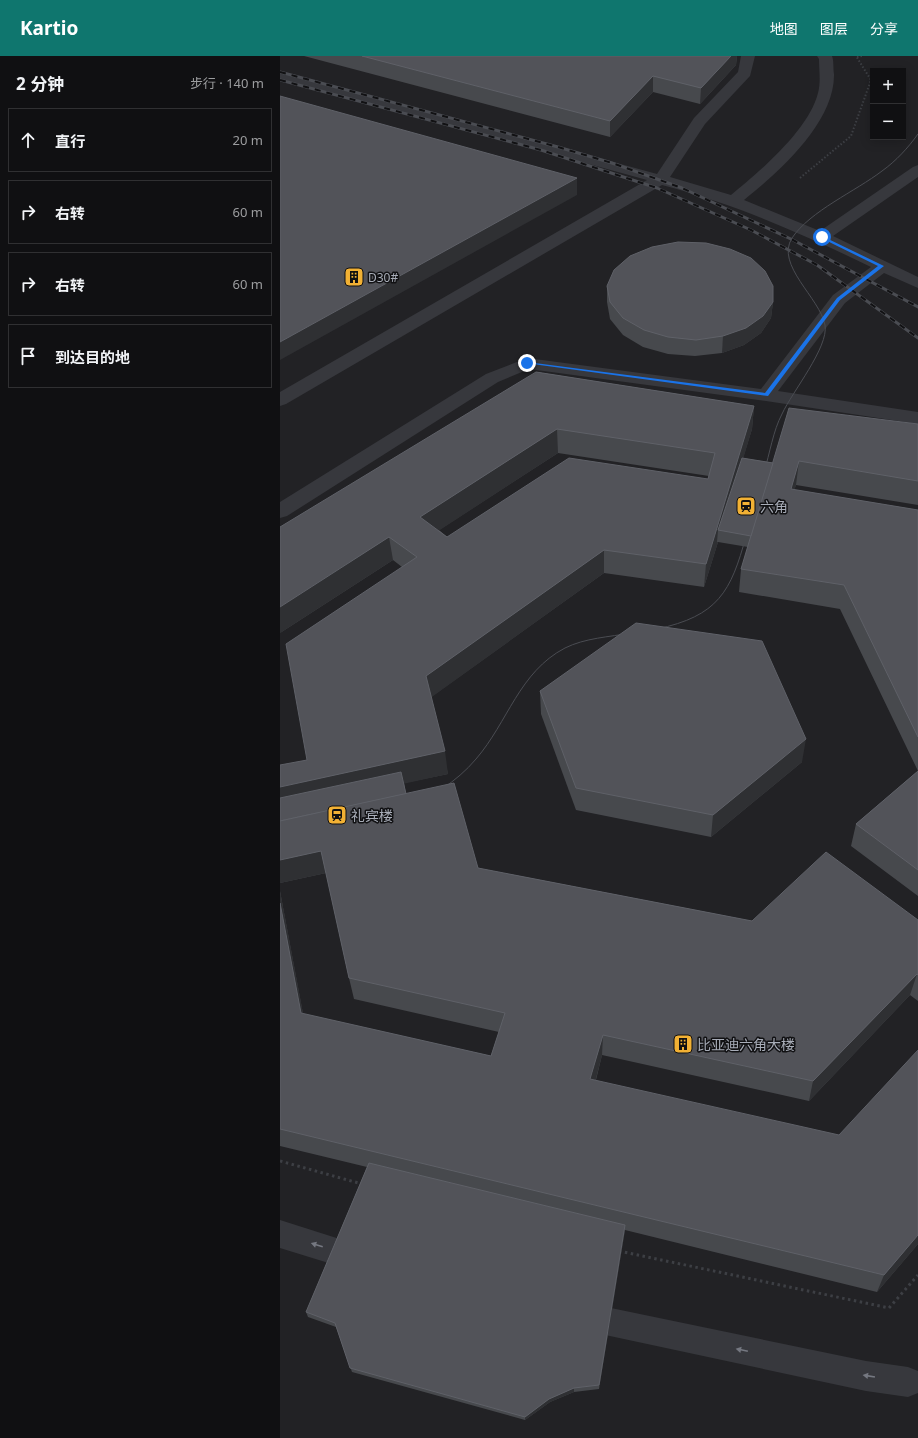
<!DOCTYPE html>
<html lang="zh">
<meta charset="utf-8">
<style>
body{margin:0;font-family:"Noto Sans","Noto Sans SC",sans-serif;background:#19191b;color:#f1f3f6}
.controls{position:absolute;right:12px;top:12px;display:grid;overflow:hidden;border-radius:0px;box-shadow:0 2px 10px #0003}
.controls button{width:36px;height:36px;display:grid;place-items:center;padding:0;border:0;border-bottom:1px solid #303032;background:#101012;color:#f1f3f6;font:20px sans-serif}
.stop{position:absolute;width:12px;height:12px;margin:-9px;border:3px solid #1a73e8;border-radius:50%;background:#fff}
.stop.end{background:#1a73e8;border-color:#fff;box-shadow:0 1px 4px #0008}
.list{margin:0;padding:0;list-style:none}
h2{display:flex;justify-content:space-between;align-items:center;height:52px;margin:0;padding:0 16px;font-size:17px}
h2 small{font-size:13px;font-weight:400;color:#9c9d9f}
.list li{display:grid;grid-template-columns:26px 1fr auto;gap:12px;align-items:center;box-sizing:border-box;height:64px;margin:0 8px 8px;padding:0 8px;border:1px solid #303032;border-radius:0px}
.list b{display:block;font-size:15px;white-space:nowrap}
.list em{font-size:13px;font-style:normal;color:#9c9d9f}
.icon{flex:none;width:22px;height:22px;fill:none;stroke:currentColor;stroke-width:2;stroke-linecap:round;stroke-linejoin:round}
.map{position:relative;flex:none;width:638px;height:1382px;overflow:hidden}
header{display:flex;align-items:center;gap:24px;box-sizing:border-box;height:56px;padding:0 20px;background:#0f766e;color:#fff}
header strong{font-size:19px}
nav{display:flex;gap:22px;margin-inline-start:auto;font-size:14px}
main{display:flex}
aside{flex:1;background:#101012}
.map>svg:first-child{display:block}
</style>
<header>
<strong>Kartio</strong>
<nav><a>地图</a><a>图层</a><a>分享</a></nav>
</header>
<main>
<aside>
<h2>2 分钟<small>步行 · 140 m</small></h2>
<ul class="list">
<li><svg class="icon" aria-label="ahead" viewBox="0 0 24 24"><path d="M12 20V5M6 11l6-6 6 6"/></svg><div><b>直行</b></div><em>20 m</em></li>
<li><svg class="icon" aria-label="right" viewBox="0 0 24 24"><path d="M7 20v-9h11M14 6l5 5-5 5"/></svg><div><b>右转</b></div><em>60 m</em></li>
<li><svg class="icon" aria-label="right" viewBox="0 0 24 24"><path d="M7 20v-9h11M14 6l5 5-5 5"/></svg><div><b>右转</b></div><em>60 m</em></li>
<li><svg class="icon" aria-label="arrive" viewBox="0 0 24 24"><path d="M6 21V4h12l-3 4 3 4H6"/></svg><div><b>到达目的地</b></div></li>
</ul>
</aside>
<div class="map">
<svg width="638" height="1382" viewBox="0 0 638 1382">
<rect width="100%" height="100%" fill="#161618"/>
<path fill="#222225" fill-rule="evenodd" d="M0,0H638V1382H0ZM593,15H623V81H593Z"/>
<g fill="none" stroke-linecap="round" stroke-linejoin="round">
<g stroke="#3d3f44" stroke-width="2" stroke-dasharray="1.5 2" stroke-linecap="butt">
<polyline points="577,1 582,0"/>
<polyline points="520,122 571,80 591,24 576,0"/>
</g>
<g stroke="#3d3f44" stroke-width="3" stroke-dasharray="2.5 3.5" stroke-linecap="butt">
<polyline points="0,1105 82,1128"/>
<polyline points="339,1195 609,1252 638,1219"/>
</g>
<g fill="#37383d" fill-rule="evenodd">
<path d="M461,0H475L470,20L425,68L390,121L451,139C479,116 529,74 538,37C541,26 539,14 539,3L537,0H552C554,5 553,12 554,18C555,66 499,116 464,144L540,175L633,111L638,109V121L553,180L638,221V232L604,217L565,247L498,335L638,356V368L486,345L249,313L218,326L7,460L0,462V446L206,318L247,302L481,333L553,239L591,211C523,178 455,148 382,129L6,348L0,350V336L367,124L0,23V15L377,118L414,62L458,16Z"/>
<polygon points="0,1164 91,1193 95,1203 91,1213 81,1217 0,1192"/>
<polygon points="302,1246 586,1305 628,1311 638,1315 638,1337 628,1341 586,1335 302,1274 292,1270 288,1260 292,1250"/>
</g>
<g stroke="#4a4c52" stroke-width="1">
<path d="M484,416C490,397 493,375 502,358C512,336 549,291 545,269C540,242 495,209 512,182C530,155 576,135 602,115C616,105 628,92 638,78"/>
<path d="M377,573C438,560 451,536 466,480"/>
<path d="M162,733C175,724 186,715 196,703C228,666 239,616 285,592C305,582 329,581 351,577"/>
</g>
<defs>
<g id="rail">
<polyline points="0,16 278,91 332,107 402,132 513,184 638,251"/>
<polyline points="0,24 261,94 377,132 471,174 537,209 638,282"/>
</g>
</defs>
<use href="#rail" stroke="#4a4c52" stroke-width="3"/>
<use href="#rail" stroke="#111113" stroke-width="2" stroke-dasharray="6" stroke-linecap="butt"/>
</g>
<g fill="#47494d" fill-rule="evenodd">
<polygon points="24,0 457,0 456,9 420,48 373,36 330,81"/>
<polygon points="327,230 493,246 491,262 481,277 464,289 442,297 415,300 388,298 363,291 343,279 330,263 327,246"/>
<path d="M256,316L474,350L472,373L463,402L493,407L638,368V449L516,429L514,434L638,454V840L571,790L576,768L638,715L560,553L459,536L461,513L468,491L438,486L424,531L324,517L151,641L168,718L124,727L126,738L198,812L472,865L638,864V945L630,939L529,1045L322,999L316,1024L638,1188L597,1236L345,1174L319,1333L294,1336L270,1346L245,1364L72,1316L56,1271L28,1261L26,1256L87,1111L0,1090V835L23,958L211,1000L219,976L74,943L69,922L46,817L0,827L27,704L122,511L113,504L0,577ZM278,397L429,420L428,423L167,481L159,474Z"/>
<polygon points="260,635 522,706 431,781 296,754 261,658"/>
</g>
<g fill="#2f3033">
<polygon points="451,0 457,0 456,9 420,48 421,32"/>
<polygon points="373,20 373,36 330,81 330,65"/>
<polygon points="297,122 297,139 0,304 0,286"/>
<polygon points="493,246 491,262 481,277 464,289 442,297 443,280"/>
<polygon points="474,350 472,373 442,474 438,474 437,486 438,486 424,531 426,508"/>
<polygon points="277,373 278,397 143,485 140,461"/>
<polygon points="519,405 516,429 508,457 511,433"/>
<polygon points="109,481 113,504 0,577 0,551"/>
<polygon points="324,494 324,517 149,643 146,620"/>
<polygon points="526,683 522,706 431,781 433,759"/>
<polygon points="165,695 168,718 0,755 0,731"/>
<polygon points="41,795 46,817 0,827 0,804"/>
<polygon points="0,835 27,978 21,957 0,847"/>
<polygon points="637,918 630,939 529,1045 533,1025"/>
<polygon points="323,979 322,999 311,1042 310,1023"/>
<polygon points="345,1169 345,1174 319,1333 319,1329"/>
<polygon points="638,1179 638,1188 597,1236 604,1219"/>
<polygon points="294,1332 294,1336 270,1346 245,1364 245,1361 269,1343"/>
</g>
<g fill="#525359" stroke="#5f6168" fill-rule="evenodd">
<polygon points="82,0 451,0 421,32 373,20 330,65"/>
<polygon points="0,40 297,122 0,286"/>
<polygon points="398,186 426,187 450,193 471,202 485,215 493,230 493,246 483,260 466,272 443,280 416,284 388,281 364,274 343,262 330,246 327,230 334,214 350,200 372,191"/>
<path d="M256,316L474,350L426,508L324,494L146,620L165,695L0,731V709L27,704L6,588L137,501L109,481L0,551V471ZM277,373L435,397L428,423L289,402L167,481L140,461Z"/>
<polygon points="509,352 638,368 638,425 519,405 511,433 638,454 638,681 564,529 461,513"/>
<polygon points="462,402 493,407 471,480 438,474"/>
<polygon points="356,567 482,585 526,683 433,759 296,732 260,635"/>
<polygon points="638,715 638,814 576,768"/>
<polygon points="121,716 126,738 0,765 0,742"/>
<polygon points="174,727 198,812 472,865 546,796 638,864 638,919 637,918 533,1025 323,979 310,1023 559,1079 638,994 638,1179 604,1219 0,1073 0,847 21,957 211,1000 225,957 69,922 41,795 0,804 0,765"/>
<polygon points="89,1107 345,1169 319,1329 294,1332 269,1343 245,1361 70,1312 55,1267 26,1256"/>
</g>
<defs><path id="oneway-solid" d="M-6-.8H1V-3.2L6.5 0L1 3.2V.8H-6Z"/></defs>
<g fill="#757881">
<use href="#oneway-solid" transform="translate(37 1189) rotate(-163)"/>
<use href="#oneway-solid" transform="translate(462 1294) rotate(-168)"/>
<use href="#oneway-solid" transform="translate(589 1320) rotate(-171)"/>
</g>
<polygon fill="#1a73e8" points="542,180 604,210 560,244 488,340 245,307 247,306 485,337 557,242 598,210 541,182"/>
<defs>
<symbol id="building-square" viewBox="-11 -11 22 22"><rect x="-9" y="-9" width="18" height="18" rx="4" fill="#f2b134" stroke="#111113"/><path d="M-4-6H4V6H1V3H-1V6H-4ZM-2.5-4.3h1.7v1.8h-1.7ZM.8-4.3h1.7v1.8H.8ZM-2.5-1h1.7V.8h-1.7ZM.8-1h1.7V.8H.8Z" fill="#111"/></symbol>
<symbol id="station-square" viewBox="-11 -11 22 22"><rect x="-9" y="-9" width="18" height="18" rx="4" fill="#f2b134" stroke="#111113"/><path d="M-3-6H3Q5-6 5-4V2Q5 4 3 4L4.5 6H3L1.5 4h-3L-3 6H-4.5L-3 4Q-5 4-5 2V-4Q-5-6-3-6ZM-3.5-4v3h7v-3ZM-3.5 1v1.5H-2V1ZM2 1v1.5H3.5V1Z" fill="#111"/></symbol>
</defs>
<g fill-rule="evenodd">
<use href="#building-square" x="63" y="210" width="22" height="22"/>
<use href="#station-square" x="455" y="439" width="22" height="22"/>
<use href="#station-square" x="46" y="748" width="22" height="22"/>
<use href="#building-square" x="392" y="977" width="22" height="22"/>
</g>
<g text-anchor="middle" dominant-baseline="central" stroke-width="3" stroke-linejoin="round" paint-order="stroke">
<g font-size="12" fill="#a8adb8" stroke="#111113" text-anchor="start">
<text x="88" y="221">D30#</text>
</g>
<g font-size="14" fill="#a8adb8" stroke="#111113" text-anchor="start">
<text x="480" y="450">六角</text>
<text x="71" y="759">礼宾楼</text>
<text x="417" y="988">比亚迪六角大楼</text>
</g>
</g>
</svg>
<div class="controls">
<button>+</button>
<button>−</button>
</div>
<div class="stop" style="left:542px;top:181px"></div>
<div class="stop end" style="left:247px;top:307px"></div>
</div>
</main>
